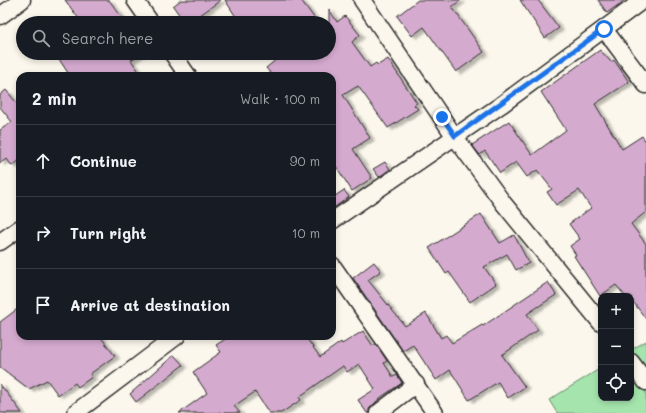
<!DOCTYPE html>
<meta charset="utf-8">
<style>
body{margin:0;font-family:Mali,sans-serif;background:#242831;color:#f1f3f6}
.controls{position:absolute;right:12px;bottom:12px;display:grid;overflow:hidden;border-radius:8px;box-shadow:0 2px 6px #0003}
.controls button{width:36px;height:36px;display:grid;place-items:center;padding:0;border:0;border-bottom:1px solid #363941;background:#171b24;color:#f1f3f6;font:20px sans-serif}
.stop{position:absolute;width:12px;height:12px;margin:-9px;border:3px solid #1a73e8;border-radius:50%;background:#fff}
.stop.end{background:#1a73e8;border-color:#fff;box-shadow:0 1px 4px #0008}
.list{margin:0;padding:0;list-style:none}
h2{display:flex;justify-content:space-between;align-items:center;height:52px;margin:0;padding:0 16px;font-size:17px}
h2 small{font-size:13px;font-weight:400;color:#9ea1a6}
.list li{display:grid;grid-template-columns:26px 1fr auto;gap:12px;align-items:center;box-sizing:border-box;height:72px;padding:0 16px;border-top:1px solid #363941}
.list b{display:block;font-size:15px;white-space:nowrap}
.list em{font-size:13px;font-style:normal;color:#9ea1a6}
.icon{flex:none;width:22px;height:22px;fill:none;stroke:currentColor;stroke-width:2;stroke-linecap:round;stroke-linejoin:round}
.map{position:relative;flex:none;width:646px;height:413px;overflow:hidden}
.search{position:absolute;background:#171b24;box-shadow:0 2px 6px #0003;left:16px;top:16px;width:320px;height:44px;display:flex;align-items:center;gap:10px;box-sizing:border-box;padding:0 14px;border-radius:22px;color:#9ea1a6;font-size:15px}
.panel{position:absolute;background:#171b24;box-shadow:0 2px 6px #0003;left:16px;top:72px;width:320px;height:268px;border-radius:12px}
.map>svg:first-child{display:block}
</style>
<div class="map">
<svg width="646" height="413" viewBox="0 0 646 413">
<defs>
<filter id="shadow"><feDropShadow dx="4.5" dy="2.5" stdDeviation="1" flood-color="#0004"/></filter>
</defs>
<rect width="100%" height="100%" fill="#fbf7ec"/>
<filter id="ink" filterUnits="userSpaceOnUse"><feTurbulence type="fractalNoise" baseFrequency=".025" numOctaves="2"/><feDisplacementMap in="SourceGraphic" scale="8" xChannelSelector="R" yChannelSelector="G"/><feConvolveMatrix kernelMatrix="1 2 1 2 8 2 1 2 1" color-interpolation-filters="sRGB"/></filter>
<g filter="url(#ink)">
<polygon fill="#a5e5ad" stroke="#68886c" points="646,341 646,413 557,413 549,400 601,368 601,398 631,398 631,350"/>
<g fill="#d5aacf" stroke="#2b2b2b" filter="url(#shadow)">
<polygon points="65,0 109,0 126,23 82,23"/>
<polygon points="181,0 221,0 189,23 185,23 173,6"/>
<polygon points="225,0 301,0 318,23 240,23"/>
<polygon points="418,0 461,0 452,7 484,52 456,72 424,27 412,36 397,16"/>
<polygon points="520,0 538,0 559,28 545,38"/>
<polygon points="598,0 625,0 607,13"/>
<polygon points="329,9 337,22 345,16 360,35 352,42 370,67 376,63 378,65 388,59 417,103 414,105 418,109 388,128 358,86 343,95 370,138 353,149 372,178 352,191 332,160 332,76 273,76 266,68 284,53 329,53"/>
<polygon points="600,50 611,62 614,60 629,82 595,104 622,149 642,136 646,142 646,212 631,224 646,244 646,319 631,299 631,296 625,296 616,285 600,296 574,256 576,255 570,246 580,239 569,224 591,208 579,190 556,205 547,192 552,189 537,170 527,177 516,162 500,173 485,151 480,155 472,145 509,121 532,155 566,130 541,92"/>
<polygon points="55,53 99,53 103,58 111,53 142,53 131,60 142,76 70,76"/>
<polygon points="6,90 20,107 20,160 12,166 7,159 0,163 0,130 12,122 0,107 0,95"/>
<polygon points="385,162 390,169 379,177 373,169"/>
<polygon points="344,190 349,197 332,209 332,198"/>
<polygon points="481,214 500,243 514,235 529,263 516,270 507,254 484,267 496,284 470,302 449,272 446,274 429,248"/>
<polygon points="374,262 381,271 368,280 405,326 426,313 441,338 446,335 452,343 482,325 483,326 548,282 556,295 527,314 538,330 502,355 525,387 508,398 498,382 469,400 450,370 436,380 413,345 403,351 353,278"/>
<polygon points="20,307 20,336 100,336 115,356 90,374 92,377 78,387 75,383 58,395 47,380 29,389 0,367 0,322"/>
<polygon points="363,331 373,346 376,344 387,361 384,363 393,377 397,375 402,383 380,398 369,409 369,413 367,413 358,400 375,389 359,364 347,372 343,366 299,397 301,400 281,413 269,413 255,392 234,406 240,413 179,413 207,393 193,372 221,352 216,345 230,336 305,336 320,357 341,342 342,344"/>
<polygon points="174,355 183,365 136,402 130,394"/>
<polygon points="0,384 22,413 0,413"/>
</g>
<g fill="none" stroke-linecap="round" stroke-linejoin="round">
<defs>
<g id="street">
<polyline points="135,0 151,23"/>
<polyline points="362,0 455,137 504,204 601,323"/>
<polyline points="0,16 22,0"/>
<polyline points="604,29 646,85"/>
<polyline points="172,53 188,76"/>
<polyline points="332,221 501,105 643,0"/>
<polyline points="0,242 20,228"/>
<polyline points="332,265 435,413"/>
<polyline points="631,362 646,382"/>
<polyline points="75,413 177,336"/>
<polyline points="378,413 416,384"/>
</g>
</defs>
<use href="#street" stroke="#2b2b2b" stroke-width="19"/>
<use href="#street" stroke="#fbf7ec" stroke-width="16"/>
</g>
</g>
<g fill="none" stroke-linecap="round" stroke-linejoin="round" filter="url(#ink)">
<polyline stroke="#1a73e8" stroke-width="5" points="442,117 455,136 604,29"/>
</g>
</svg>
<div class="controls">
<button>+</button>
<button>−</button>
<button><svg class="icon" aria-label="locate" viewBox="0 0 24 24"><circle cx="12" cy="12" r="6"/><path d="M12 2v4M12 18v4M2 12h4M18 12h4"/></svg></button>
</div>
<div class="stop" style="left:604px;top:29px"></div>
<div class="stop end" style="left:442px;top:117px"></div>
<div class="search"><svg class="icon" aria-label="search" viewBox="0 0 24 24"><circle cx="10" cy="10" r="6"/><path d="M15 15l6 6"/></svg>Search here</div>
<section class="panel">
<h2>2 min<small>Walk · 100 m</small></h2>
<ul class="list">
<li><svg class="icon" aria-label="ahead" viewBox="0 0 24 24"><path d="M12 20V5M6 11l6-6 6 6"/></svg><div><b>Continue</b></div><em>90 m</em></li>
<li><svg class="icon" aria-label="right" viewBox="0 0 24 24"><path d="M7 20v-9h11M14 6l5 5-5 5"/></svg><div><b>Turn right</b></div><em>10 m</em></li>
<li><svg class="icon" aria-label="arrive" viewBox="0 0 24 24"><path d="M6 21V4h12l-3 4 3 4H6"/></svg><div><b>Arrive at destination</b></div></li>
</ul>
</section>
</div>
